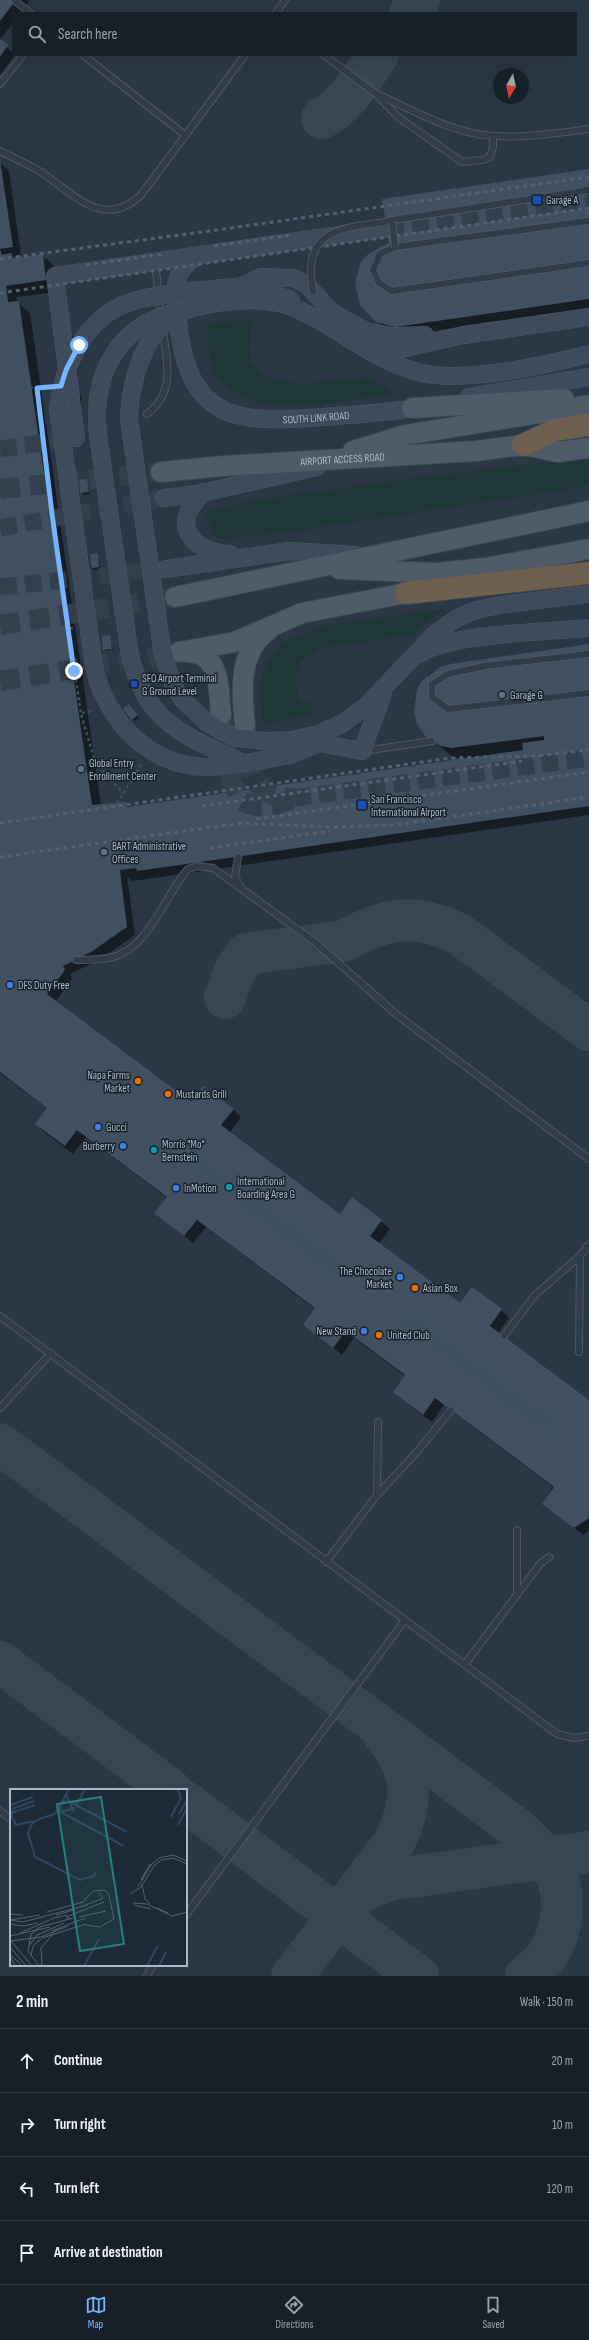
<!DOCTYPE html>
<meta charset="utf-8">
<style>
body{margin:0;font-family:"Sofia Sans Condensed",sans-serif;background:#1f2831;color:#f1f3f6}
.compass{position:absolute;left:493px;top:68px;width:36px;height:36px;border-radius:50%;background:#162029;box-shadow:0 4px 16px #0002;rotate:189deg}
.stop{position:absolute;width:12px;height:12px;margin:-9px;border:3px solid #76b4ff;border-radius:50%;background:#fff}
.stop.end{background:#76b4ff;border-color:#fff;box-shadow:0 1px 4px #0008}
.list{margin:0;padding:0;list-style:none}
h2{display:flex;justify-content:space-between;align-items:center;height:52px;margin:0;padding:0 16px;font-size:17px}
h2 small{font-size:13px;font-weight:400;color:#9ea3a8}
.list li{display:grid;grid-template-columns:26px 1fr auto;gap:12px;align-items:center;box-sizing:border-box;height:64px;padding:0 16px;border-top:1px solid #353e46}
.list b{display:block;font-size:15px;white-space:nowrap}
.list em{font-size:13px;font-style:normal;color:#9ea3a8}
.icon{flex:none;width:22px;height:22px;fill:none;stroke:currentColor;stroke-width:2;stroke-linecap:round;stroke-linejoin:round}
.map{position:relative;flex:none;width:589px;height:1976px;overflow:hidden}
.search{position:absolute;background:#162029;box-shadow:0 4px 16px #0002;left:12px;right:12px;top:12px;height:44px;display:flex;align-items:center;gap:10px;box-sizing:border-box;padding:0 14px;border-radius:0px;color:#9ea3a8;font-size:15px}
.sheet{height:308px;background:#162029}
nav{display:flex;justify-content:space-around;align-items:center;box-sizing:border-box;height:56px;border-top:1px solid #353e46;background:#162029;font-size:11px;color:#9ea3a8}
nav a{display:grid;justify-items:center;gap:2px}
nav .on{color:#76b4ff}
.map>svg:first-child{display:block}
</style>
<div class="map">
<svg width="589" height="1976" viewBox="0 0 589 1976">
<rect width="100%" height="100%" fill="#1e2a37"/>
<path fill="#2b3744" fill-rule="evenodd" d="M0,0H589V1976H0ZM13,13H576V55H13ZM499,74H523V98H499ZM11,1790H186V1965H11Z"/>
<g fill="#203738">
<path d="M252,320L249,348L252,363L264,375L280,381L302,384L370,377L395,393C343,400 273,421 228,387C225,385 220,383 218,380C208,366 208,339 207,323Z"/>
<path d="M589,460V486L282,533L218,539L212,531L206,515L209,511C264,497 322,491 379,483C449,474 518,464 589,460Z"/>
<polygon points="445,609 413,635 319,648 301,661 295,678 298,699 313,705 312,715 263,724 259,687 267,663 280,644 321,626"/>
</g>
<g fill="#0007">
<polygon points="0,0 30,0 20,13 13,13 13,23 0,40"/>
<polygon points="0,41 15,55 0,75"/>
<polygon points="0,163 9,171 21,255 13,256 15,258 42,255 54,266 57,292 16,297 17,302 30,313 101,805 126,803 131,808 467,759 453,757 423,732 418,690 430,673 450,665 589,645 589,815 147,879 132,881 127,876 135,935 99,960 70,974 72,979 55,1002 191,1104 233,1109 241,1117 230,1132 340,1215 357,1202 390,1229 379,1244 460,1304 501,1310 509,1318 498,1333 589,1401 589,1531 583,1535 543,1503 553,1487 444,1405 432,1422 419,1413 394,1392 406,1377 354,1338 342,1355 305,1325 315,1309 206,1227 193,1243 156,1213 167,1198 86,1137 73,1154 44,1132 36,1124 48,1109 0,1073"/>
<polygon points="589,170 589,308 413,334 385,329 377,321"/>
<polygon points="73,393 82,396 80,408"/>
<polygon points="86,480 90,494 83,495 80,481"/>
<polygon points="97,554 101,569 94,570 92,568"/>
<polygon points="109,636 113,650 106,651 104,649"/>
<polygon points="129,706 139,718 134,721 125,710"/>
</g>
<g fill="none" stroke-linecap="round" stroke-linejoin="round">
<g stroke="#384553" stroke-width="42">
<polyline points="410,13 419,0"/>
<path d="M322,118C347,106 362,77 378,55"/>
<path d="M225,998L235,970L246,954L343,941C388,918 412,912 459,934L589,1030"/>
<path d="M0,1444L519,1830C533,1844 552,1860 558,1880C567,1906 560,1942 542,1962C537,1967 531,1971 526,1976"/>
<polyline points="0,1662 171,1790"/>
<polyline points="186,1802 418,1976"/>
<polyline points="352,1900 364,1890 390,1880 589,1852"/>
<path d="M292,1976L394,1843C414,1802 415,1770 384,1735"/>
</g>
</g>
<g fill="#405060">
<polygon points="0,0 16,0 0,21"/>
<polygon points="0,39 8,45 0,57"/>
<polygon points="0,159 13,247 0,249"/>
<polygon points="589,169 589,299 395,327 376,322 360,305 355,283 361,262 369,253 389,243 382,199"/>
<polygon points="0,249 2,255 12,253 12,258 43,254 46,280 6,286 8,302 19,301 92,805 126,802 127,807 523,750 522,743 544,740 544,736 451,748 441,746 426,737 417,724 414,712 417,689 423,680 440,667 450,664 589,644 589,806 137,871 136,868 120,870 127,927 91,952 63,966 65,970 47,994 191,1102 203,1086 234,1109 221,1125 340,1214 352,1197 364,1206 382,1220 370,1236 460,1303 472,1287 502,1309 490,1326 589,1400 589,1518 574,1528 542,1504 554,1487 435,1398 423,1415 410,1405 393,1392 405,1375 346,1331 333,1348 303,1325 315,1308 197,1220 184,1236 172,1227 154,1213 167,1197 77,1130 65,1146 47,1133 35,1124 47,1108 0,1072"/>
<polygon points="87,479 89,492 80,493 79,480"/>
<polygon points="98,553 99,567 92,568 90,554"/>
<polygon points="110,635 112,649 103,650 102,636"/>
<polygon points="129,704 138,715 132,720 123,709"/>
</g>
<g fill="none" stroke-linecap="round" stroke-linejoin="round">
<g stroke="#333f4c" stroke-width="17" stroke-dasharray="17 8" stroke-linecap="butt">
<polyline points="387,228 589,199"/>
<polyline points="0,449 76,438"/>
<polyline points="0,528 164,498"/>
<polyline points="0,587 165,569"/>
<polyline points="294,798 589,758"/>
</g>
<g stroke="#333f4c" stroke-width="20" stroke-dasharray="20 10" stroke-linecap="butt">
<polyline points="0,489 161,472"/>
<polyline points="0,625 175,597"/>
<polyline points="0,681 179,652"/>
<path d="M221,715L232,783L242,801C261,811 275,806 294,798"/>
<path d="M245,726C249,762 247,798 294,798"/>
</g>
<defs>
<g id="lane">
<polyline points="15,1 30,13"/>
<polyline points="276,13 285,0"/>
<polyline points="83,55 185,135"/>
<polyline points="324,55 375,93 398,117 462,162 483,160 490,157 493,147 493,136"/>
<polyline points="0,84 23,55"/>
<path d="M379,95C415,111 453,134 494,136C526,138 558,133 589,129"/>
<path d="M0,151C14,158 28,164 41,172C73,193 103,231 141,195L245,55"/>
<polyline points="387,221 589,190"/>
<polyline points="589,221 395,247 380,254 373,270 379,283 392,291 589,263"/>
<polyline points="155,263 161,315"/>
<path d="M147,414C176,392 167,362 163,330"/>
<polyline points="589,654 485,666 448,674 432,684 432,697 448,709 589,693"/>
<polyline points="364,751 432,741"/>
<polyline points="238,857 235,877 240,886"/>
<path d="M76,960C90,959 105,961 119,955C150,943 166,894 188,869L198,866L213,868L316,943L397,1015L589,1159"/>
<polyline points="0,1316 405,1620"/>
<polyline points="504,1336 535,1295 580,1256 589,1244"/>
<polyline points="579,1352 580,1256"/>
<polyline points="0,1408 51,1353"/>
<polyline points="377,1495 378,1422"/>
<polyline points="517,1530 517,1594"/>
<polyline points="326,1562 377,1495 416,1453 451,1410"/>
<polyline points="465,1664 540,1564 549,1557"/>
<polyline points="0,1811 11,1819"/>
<polyline points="186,1915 405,1620 557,1734 574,1738 589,1736"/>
<polyline points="147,1976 153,1965"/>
</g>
<g id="secondary">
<path id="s1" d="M198,255C170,274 175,291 178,321C188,421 236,424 323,417C357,414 392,413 425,406"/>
<polyline points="237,287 264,291 291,300"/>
<polyline points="239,287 261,277 293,278 306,284 332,312 366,331 393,336 425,335"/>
<polyline points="359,339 376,347 401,349 463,335 589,317"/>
<polyline points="469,397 589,377"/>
<polyline points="76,438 55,276 387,228"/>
<path d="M203,492C198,499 189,508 187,516C181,542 209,553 230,554"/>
<polyline points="164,498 197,494 317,467"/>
<polyline points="166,569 289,551 356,555"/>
<polyline points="500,605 589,594"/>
<polyline points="252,762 290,755 320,743 362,751"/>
</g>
<g id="primary">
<polyline points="412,408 564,399"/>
<polyline points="353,451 405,435 589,405"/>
<path id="s2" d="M161,472L223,466L476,451L523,445L557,452L589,448"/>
<polyline points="339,569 436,573 485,568 589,549"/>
<polyline points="175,597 589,511"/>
<polyline points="179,652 235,642 302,613 406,593 485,568"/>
<path d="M187,652C222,653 218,689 221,715"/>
<path d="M245,726C242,691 237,654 268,630"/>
</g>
<g id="highway">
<polyline points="523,445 555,430 589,425"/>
<polyline points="406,593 589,573"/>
</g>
</defs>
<use href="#lane" stroke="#4c5763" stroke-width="8"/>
<use href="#secondary" stroke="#4c5763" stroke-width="18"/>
<use href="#primary" stroke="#3b4551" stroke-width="22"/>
<use href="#highway" stroke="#3c4752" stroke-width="24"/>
<g stroke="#3a5353" stroke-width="2.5" stroke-dasharray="3 3" stroke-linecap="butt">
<polyline points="24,388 45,387"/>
<polyline points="37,388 52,515 81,714 94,758 108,778 124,793"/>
<polyline points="36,474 47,472"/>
<polyline points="47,552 58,550"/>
<polyline points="58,630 73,628"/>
<polyline points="70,715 94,711"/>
<polyline points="117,803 142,763"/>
<polyline points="182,1148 340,1268"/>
<polyline points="179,1153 337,1272"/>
<polyline points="407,1317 550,1424"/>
<polyline points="404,1321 547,1429"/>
</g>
<use href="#lane" stroke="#313c48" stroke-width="6"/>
<use href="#secondary" stroke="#3f4b5b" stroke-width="17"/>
<use href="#primary" stroke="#4f5b68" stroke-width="20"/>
<use href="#highway" stroke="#6e5f4e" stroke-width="22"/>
<g stroke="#53606f" stroke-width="3" stroke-dasharray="4 4" stroke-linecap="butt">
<polyline points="214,246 291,235"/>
<polyline points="0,259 217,230 589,177"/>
<polyline points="86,265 163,254"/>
<polyline points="0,293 589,208"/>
<polyline points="202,806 522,761"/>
<polyline points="256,819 589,772"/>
<polyline points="0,823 450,758 536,756 589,750"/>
<polyline points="210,848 330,831"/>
<polyline points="0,857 242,823 331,827 395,825 589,797"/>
</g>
<defs>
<g id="lane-bridge">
<polyline points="392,221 395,247"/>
<path d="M313,291C301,231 339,228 386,222"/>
</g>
<g id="secondary-bridge">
<path d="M237,287C209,289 145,294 120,306C82,325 62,369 58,409L94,667C107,722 150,767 209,767C223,767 238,764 252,762"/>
<path d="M172,313C114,329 92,378 98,435L129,649C142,721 183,735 243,763"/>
<path d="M500,605L476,610L457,618L436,633L366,706L343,723L319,734L292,740L265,741L236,738L221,731L206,722L183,700L174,687L167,667L162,649L129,419C130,385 143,333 175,315C189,307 218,302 234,301C256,299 279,300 299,310C341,329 376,363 422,373C464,383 547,365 589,354"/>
<path d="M416,656C445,633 550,632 589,628"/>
<polyline points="362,751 384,691"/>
</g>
</defs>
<use href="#lane-bridge" stroke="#4c5763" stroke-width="8" stroke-linecap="butt"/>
<use href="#secondary-bridge" stroke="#4c5763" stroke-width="18" stroke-linecap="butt"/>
<use href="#lane-bridge" stroke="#313c48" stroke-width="6"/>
<use href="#secondary-bridge" stroke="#3f4b5b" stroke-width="17"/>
</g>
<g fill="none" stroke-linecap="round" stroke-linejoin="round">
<polyline stroke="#76b4ff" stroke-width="5" points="74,671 52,514 37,388 61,386 66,370 79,345"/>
</g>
<g fill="#1a4fb4" stroke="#17212c" stroke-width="1.5">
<rect x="532" y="195" width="10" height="10" rx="2"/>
<rect x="130" y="680" width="8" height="8" rx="2"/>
<rect x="357" y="800" width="10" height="10" rx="2"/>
</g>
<g fill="#5c6f8a" stroke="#17212c" stroke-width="1.5">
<circle cx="502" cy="695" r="4"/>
<circle cx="81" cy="769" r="4"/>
<circle cx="104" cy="852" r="4"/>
</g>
<g fill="#3f7fe0" stroke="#17212c" stroke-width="1.5">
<circle cx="10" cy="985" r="4"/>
<circle cx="98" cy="1127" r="4"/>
<circle cx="123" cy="1146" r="4"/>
<circle cx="176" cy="1188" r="4"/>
<circle cx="400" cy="1277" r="4"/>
<circle cx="364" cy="1331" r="4"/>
</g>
<g fill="#e8710a" stroke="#17212c" stroke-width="1.5">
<circle cx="138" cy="1081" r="4"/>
<circle cx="168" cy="1094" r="4"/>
<circle cx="415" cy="1288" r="4"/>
<circle cx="379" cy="1335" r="4"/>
</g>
<g fill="#0f9aa8" stroke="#17212c" stroke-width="1.5">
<circle cx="154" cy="1150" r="4"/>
<circle cx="229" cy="1187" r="4"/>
</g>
<g text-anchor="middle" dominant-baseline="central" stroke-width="3" stroke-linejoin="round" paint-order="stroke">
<g font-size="11" fill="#abb7c5" stroke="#17212c" text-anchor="start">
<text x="546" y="200">Garage A</text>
<text x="142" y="678">SFO Airport Terminal<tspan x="142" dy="13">G Ground Level</tspan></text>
<text x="510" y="695">Garage G</text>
<text x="89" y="763">Global Entry<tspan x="89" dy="13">Enrollment Center</tspan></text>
<text x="371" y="799">San Francisco<tspan x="371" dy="13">International Airport</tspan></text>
<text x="112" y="846">BART Administrative<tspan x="112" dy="13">Offices</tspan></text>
<text x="18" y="985">DFS Duty Free</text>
<text x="130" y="1075" text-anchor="end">Napa Farms<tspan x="130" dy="13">Market</tspan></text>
<text x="176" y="1094">Mustards Grill</text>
<text x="106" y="1127">Gucci</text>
<text x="162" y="1144">Morris "Mo"<tspan x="162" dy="13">Bernstein</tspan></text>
<text x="115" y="1146" text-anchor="end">Burberry</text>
<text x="237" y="1181">International<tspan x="237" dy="13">Boarding Area G</tspan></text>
<text x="184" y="1188">InMotion</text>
<text x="392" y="1271" text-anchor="end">The Chocolate<tspan x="392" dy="13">Market</tspan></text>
<text x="423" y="1288">Asian Box</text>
<text x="356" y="1331" text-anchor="end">New Stand</text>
<text x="387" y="1335">United Club</text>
</g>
<g font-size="11" fill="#abb7c5" stroke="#17212c">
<text stroke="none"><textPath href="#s1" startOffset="273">SOUTH LINK ROAD</textPath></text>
<text stroke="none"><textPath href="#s2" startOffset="182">AIRPORT ACCESS ROAD</textPath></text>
</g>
</g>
<g transform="translate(10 1789)">
<rect width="177" height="177" fill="#1e2a37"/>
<path fill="none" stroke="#2f4760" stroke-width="2" d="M56,6L60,13L117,43M52,13L59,0M0,16L23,8M66,17L75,0M51,23L65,19M63,23L60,13L55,12L50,16V22L54,25L114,57M0,24L6,36L24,32M169,25L177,11M0,26L4,19L24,12M1,26L4,23L25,16M161,28L171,9L168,1M29,30L22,35L18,44L25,68L70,91L84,87L85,83M29,30L45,25L49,18M168,36L177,19M74,177L89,150M137,177L148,156M149,177L156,163"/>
<path fill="none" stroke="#566270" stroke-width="1" d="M131,91L140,75M132,95L135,110L140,115M128,98L141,76L149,69L163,66L177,72M120,105L131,98L144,77L151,71L163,69L177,75M123,114L137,115L162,127L177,123M76,116L93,109L89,104M124,116L141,120M147,119L158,124M37,123L73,113L83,102L95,101L99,106L104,130L90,138L76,136M0,125L13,126M46,126L64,121M69,128L96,122M44,129L57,126M60,130L56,128L94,113M0,131L13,133L77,116M0,131L30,126M0,135L13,137L28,134M42,142L75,129M10,144L44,129M0,147L40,138M32,149L76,135M0,152L31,148L58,137M1,152L22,177M19,157L27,146L54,134M0,158L16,177M0,165L12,177M0,166L5,177M21,167L23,157L31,150M29,177L18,162L21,145L30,138L63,129M32,177L31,159L44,144"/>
<path fill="#26807b" fill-opacity="0.15" stroke="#26807b" stroke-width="2" d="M91,8L114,155L70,162L47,15Z"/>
<rect width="177" height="177" fill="none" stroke="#abb7c5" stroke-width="2"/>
</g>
</svg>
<svg class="compass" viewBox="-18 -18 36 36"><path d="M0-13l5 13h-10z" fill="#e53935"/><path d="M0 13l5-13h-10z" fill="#9ea3a8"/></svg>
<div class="stop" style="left:79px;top:345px"></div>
<div class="stop end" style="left:74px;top:671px"></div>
<div class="search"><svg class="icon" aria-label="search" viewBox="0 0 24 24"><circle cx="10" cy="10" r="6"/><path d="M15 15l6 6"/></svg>Search here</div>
</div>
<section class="sheet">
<h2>2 min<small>Walk · 150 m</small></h2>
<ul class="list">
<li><svg class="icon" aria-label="ahead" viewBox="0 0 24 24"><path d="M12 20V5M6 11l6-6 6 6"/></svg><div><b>Continue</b></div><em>20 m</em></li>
<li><svg class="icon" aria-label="right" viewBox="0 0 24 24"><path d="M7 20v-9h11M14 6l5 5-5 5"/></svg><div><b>Turn right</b></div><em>10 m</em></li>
<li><svg class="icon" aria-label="left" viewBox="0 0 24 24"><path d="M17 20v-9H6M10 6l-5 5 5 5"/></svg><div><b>Turn left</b></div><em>120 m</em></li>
<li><svg class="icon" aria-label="arrive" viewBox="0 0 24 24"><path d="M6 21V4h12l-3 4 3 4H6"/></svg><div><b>Arrive at destination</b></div></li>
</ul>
</section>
<nav>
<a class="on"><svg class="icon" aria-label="map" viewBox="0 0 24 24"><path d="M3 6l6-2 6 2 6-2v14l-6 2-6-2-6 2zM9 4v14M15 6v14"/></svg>Map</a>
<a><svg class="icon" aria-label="directions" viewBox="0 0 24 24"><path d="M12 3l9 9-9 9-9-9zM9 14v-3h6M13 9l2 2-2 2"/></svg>Directions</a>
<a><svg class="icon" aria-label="saved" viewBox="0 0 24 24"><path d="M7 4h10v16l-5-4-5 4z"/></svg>Saved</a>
</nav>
